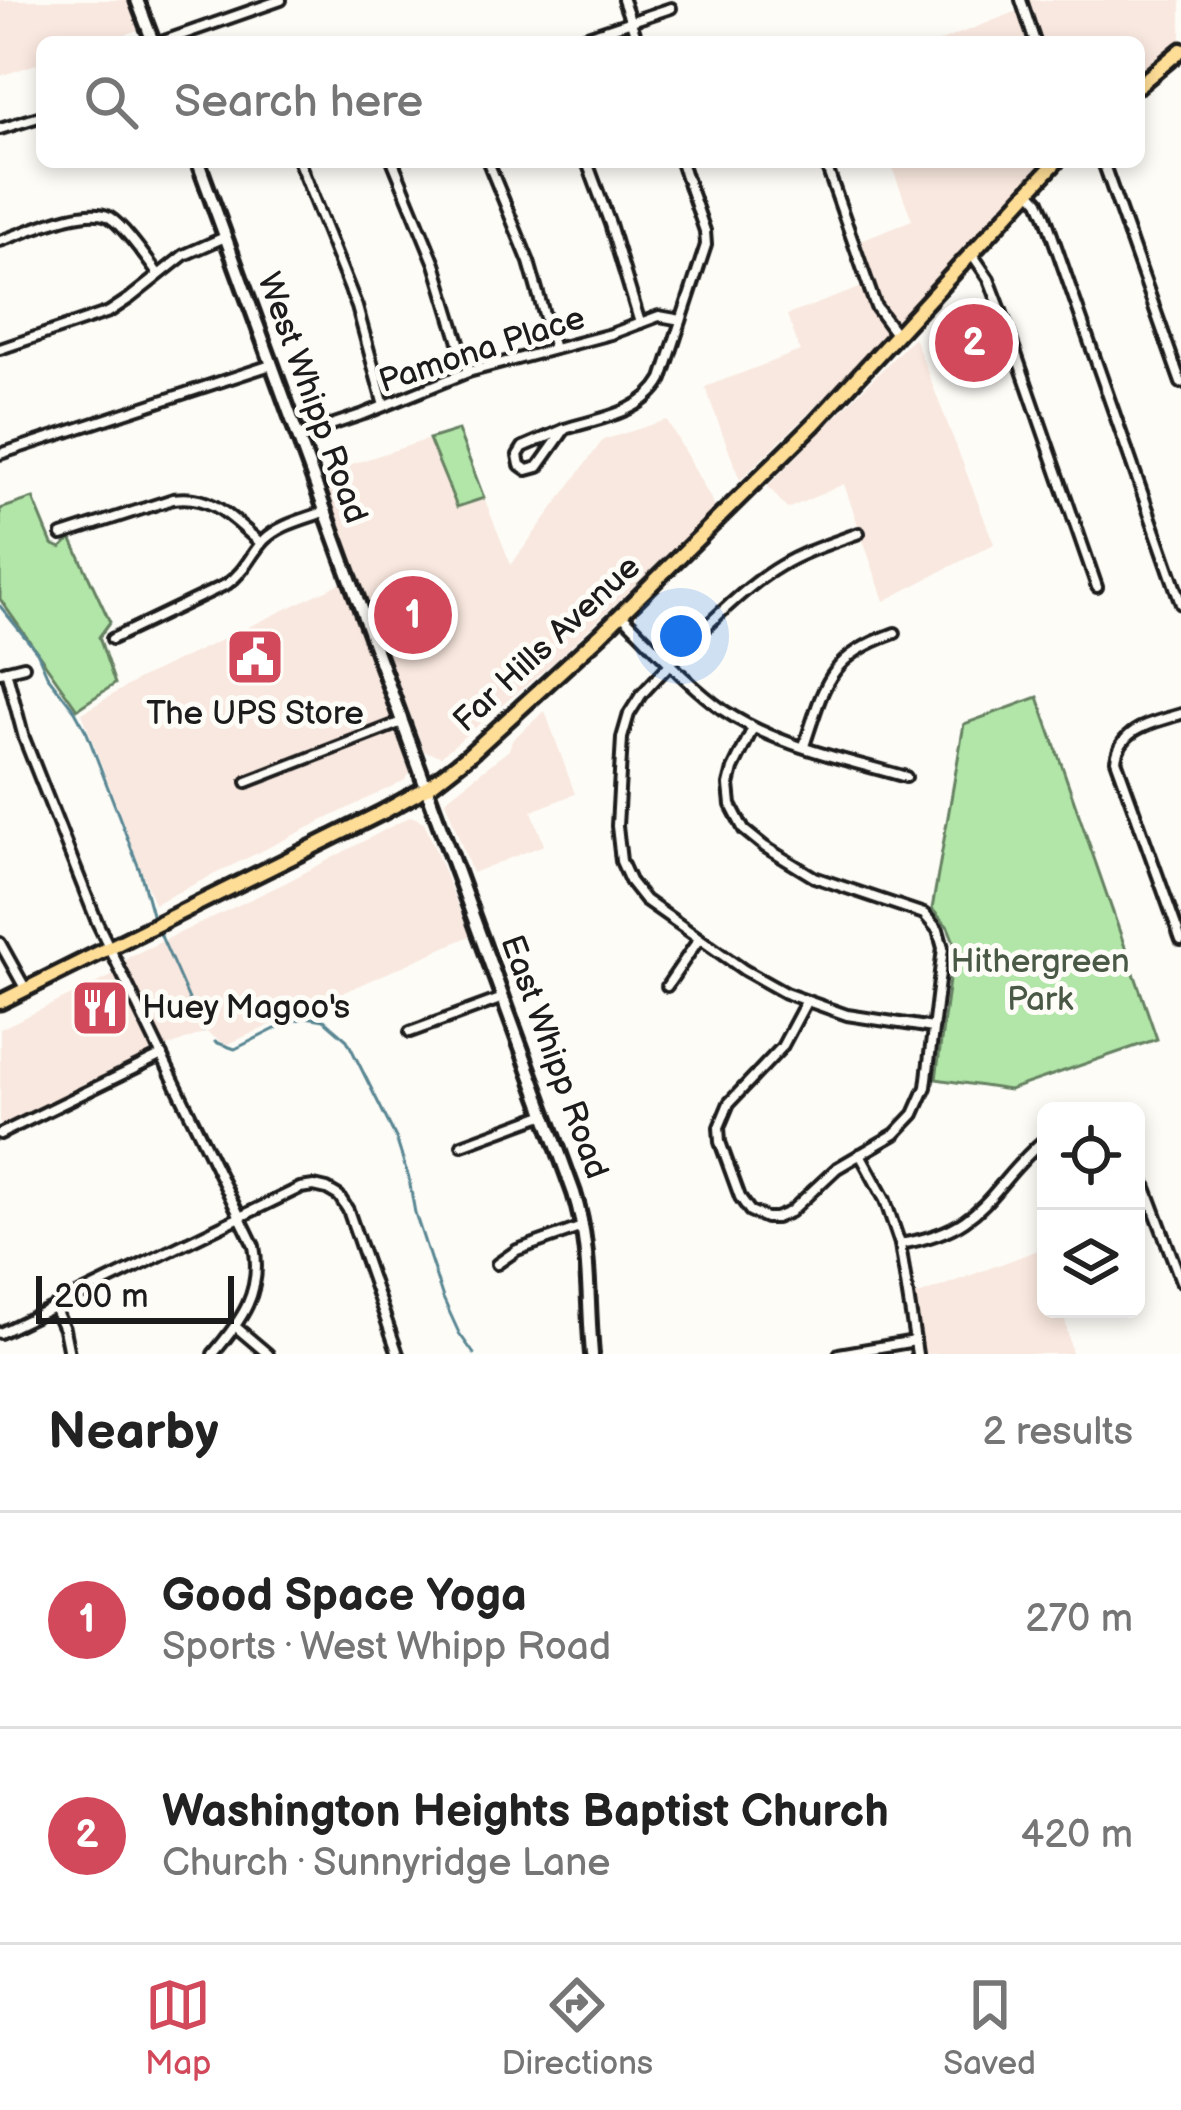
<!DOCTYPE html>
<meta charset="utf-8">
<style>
body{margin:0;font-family:"Balsamiq Sans",sans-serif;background:#f6f6f6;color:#222}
.controls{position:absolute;right:36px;bottom:36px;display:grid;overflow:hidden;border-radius:18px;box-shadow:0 6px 18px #0003}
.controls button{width:108px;height:108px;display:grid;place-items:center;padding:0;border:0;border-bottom:3px solid #e0e0e0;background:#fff;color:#222;font:60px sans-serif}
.scale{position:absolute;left:36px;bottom:30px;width:198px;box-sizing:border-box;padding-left:12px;border:6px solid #1c1c1c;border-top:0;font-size:33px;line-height:42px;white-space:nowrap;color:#1c1c1c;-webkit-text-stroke:9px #fdfcf7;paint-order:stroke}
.you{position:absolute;left:681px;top:636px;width:42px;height:42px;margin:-30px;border:9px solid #fff;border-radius:50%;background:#1a73e8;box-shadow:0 0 0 18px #1a73e833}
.badge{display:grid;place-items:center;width:78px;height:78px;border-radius:50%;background:#d1495b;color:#fff;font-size:39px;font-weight:700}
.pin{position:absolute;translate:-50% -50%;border:6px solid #fff;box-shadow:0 3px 12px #0006}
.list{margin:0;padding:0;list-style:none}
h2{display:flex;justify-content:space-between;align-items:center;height:156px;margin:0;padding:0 48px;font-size:51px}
h2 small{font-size:39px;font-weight:400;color:#767676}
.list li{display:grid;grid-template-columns:78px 1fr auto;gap:36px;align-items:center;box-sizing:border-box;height:216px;padding:0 48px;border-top:3px solid #e0e0e0}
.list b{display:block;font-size:45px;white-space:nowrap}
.list p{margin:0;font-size:39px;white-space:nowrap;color:#767676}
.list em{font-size:39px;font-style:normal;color:#767676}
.icon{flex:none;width:66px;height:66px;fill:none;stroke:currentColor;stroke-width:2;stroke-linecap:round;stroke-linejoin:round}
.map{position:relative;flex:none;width:1181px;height:1354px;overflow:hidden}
.search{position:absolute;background:#fff;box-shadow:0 6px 18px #0003;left:36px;right:36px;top:36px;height:132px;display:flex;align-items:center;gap:30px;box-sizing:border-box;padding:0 42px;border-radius:18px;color:#767676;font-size:45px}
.sheet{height:588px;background:#fff}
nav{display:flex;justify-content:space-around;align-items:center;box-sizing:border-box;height:168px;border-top:3px solid #e0e0e0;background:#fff;font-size:33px;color:#767676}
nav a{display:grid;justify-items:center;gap:6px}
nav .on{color:#d1495b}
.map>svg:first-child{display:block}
</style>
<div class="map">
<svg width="1181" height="1354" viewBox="0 0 1181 1354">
<rect width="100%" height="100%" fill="#fdfcf7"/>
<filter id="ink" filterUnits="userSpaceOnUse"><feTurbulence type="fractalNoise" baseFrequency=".00833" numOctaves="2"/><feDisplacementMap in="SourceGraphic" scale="24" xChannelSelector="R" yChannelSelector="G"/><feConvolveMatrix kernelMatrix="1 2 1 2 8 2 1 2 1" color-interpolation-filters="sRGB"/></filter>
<g filter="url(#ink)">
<g fill="#f9e8df">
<polygon points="0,0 137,0 147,27 102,42 42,42 42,62 0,76"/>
<polygon points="1022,0 1181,0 1181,44 1139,83 1139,42 938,42 1023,9"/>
<polygon points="890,162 1057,162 958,267 740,480 705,387 800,351 787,315 873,283 858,241 912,220"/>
<polygon points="914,337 994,544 884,601 844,484 787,509 768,486"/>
<polygon points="667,420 716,508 554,662 441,756 424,751 321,474 429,439 456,507 484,498 511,565 603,440"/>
<polygon points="343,582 410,773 405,780 154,904 82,713 139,679"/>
<polygon points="545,711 575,794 532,811 544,845 472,873 445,800 509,750 512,740"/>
<polygon points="411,816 424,822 470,936 226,1045 206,1032 146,1055 0,1126 0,1029 112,976 129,957 285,883"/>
<polygon points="1046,1247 1046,1309 1063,1309 1072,1354 923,1354 913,1297"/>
</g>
<g fill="#b1e6a8" stroke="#668162" stroke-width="3">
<polygon points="458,430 484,498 457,507 429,439"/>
<polygon points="33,498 52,544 61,548 71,538 110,622 99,637 115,684 77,709 0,599 0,509"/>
<polygon points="1038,697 1157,1039 1009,1090 936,1079 954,942 948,927 932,909 964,724"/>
</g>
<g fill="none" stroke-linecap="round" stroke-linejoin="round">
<g stroke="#598692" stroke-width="3">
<polyline points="0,606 37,652 47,675 75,711 87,733 140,871 153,918"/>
<polyline points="157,927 203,1031"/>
<polyline points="215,1042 235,1049 285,1024 306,1017 324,1020 347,1040 396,1138 409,1179 415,1213 443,1298 459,1333 474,1354"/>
</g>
<defs>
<g id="street">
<polyline points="623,0 638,42"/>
<polyline points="1021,0 1035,42"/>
<polyline points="161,42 281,0"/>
<polyline points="569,42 671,8"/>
<polyline points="0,129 42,116"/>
<polyline points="299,162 357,307 384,406"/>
<polyline points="393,162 435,264 468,372"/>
<polyline points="488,162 529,262 554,349"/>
<polyline points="587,162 610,224 640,323"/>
<polyline points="825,162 876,307 896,334"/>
<polyline points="1103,162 1181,383"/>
<polyline points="1029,190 1039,201 1045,215 1181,604"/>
<path d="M0,241C25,233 86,204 109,217C125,227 146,258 158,274"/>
<polyline points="972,254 989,279 1002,313 1097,587"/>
<polyline points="0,349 109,312 130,298 184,255 225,237"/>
<path d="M565,429C600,418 643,413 662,379L706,245L705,231L681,162"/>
<polygon points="565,429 538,467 527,470 520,465 518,455 523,447"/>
<polyline points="298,436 364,414 468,372 611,334 659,316 681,320"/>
<polyline points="0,454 271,365"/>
<path d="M859,533C832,543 805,551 780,566C734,593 678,655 641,695L629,714L622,738L617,826L621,861L630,881L645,900L744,970L785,993L847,1015L933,1028"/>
<path d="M62,535L173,499C213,493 233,520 261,543"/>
<path d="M621,614C655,647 685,683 723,710C776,746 845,759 906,777"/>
<path d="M112,639L227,584C245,572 250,555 264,540C280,524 306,519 326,511"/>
<path d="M6,670L24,738L97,922L254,1246C263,1292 241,1321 213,1354"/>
<polyline points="0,672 24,666"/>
<path d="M1181,714C1153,723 1121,727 1116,760L1181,940"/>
<polyline points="753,728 733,769 729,785 731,805 744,830 765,847 814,877 924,914 938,930 943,948 926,1087 914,1114 895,1134 837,1168 790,1212 776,1218 766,1218 750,1211 740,1197 720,1142 719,1127 729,1103 782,1047 806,1002"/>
<path d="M804,746C825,683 828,657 895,633"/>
<polyline points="247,782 402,722"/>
<polyline points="0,943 25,988"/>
<polyline points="667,986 699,939"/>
<polyline points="410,1032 503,998"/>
<polyline points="0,1134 162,1055"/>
<polyline points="462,1145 546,1114"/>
<polyline points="860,1154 885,1200 900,1244 917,1354"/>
<polyline points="1136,1161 1181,1281"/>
<path d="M900,1244C989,1229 986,1189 1046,1138"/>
<polyline points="497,1264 517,1250 582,1227"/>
<polyline points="54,1307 64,1329 69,1354"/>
<polyline points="236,1327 268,1354"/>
<polyline points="0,1333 300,1188 314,1186 327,1189 339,1196 348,1210 398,1354"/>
<polyline points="839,1354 915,1341"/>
</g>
<g id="secondary">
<polyline points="137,0 153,42"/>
<path d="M198,162L574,1193C591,1246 587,1299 592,1354"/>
</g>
<g id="primary">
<polyline points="1139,85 1181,50"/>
<polyline points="0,1002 383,812 428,787 469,755 600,635 814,424 1056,162"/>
</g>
</defs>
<use href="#street" stroke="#1c1c1c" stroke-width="16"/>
<use href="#secondary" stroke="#1c1c1c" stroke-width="20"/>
<use href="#primary" stroke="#1c1c1c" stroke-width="21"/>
<use href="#street" stroke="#fdfcf7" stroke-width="8"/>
<use href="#secondary" stroke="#fdfcf7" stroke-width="10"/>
<use href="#primary" stroke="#fedd96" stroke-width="12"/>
</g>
</g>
<defs>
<symbol id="civic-square" viewBox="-11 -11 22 22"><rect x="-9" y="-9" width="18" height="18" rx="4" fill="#d1495b" stroke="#fdfcf7"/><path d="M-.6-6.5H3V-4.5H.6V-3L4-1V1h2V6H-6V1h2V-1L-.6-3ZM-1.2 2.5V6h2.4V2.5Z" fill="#fff"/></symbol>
<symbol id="restaurant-square" viewBox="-11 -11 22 22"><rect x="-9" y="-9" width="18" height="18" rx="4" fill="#d1495b" stroke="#fdfcf7"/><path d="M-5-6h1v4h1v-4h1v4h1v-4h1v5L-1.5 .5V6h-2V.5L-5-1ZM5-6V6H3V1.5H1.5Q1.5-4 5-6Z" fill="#fff"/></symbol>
</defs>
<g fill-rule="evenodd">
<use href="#civic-square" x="222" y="624" width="66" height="66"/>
<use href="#restaurant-square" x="67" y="975" width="66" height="66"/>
</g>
<g text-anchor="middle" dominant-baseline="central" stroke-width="10" stroke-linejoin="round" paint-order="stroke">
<g font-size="33" fill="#1c1c1c" stroke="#fdfcf7">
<text transform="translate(482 350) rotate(-18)">Pamona Place</text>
<text transform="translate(312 398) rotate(70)">West Whipp Road</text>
<text transform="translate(547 644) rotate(-43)">Far Hills Avenue</text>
<text transform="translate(554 1057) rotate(70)">East Whipp Road</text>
</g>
<g font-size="33" fill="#1c1c1c" stroke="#fdfcf7">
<text x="255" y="714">The UPS Store</text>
<text x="142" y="1008" text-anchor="start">Huey Magoo's</text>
</g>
<g font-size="33" fill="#495946" stroke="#fdfcf7">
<text x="1040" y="962">Hithergreen<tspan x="1040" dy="38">Park</tspan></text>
</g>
</g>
</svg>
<div class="controls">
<button><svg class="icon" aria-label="locate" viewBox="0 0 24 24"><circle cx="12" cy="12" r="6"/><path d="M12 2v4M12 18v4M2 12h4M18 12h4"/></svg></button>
<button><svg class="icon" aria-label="layers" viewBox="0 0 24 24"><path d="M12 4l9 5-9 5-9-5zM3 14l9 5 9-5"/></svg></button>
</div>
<div class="scale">200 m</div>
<div class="you"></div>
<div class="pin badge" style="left:413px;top:615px">1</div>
<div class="pin badge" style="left:974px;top:343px">2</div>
<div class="search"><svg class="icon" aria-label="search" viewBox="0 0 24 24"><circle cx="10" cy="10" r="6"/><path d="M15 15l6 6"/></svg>Search here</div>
</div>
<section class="sheet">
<h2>Nearby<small>2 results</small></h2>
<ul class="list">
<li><span class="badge">1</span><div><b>Good Space Yoga</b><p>Sports · West Whipp Road</p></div><em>270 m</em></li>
<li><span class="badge">2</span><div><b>Washington Heights Baptist Church</b><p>Church · Sunnyridge Lane</p></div><em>420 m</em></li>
</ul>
</section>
<nav>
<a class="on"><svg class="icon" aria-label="map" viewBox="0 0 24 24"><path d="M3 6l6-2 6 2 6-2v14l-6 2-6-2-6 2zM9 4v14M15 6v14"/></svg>Map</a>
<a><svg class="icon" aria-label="directions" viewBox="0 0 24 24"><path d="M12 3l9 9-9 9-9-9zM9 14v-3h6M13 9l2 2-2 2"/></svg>Directions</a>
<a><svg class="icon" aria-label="saved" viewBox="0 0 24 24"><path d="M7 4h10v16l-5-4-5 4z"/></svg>Saved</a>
</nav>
